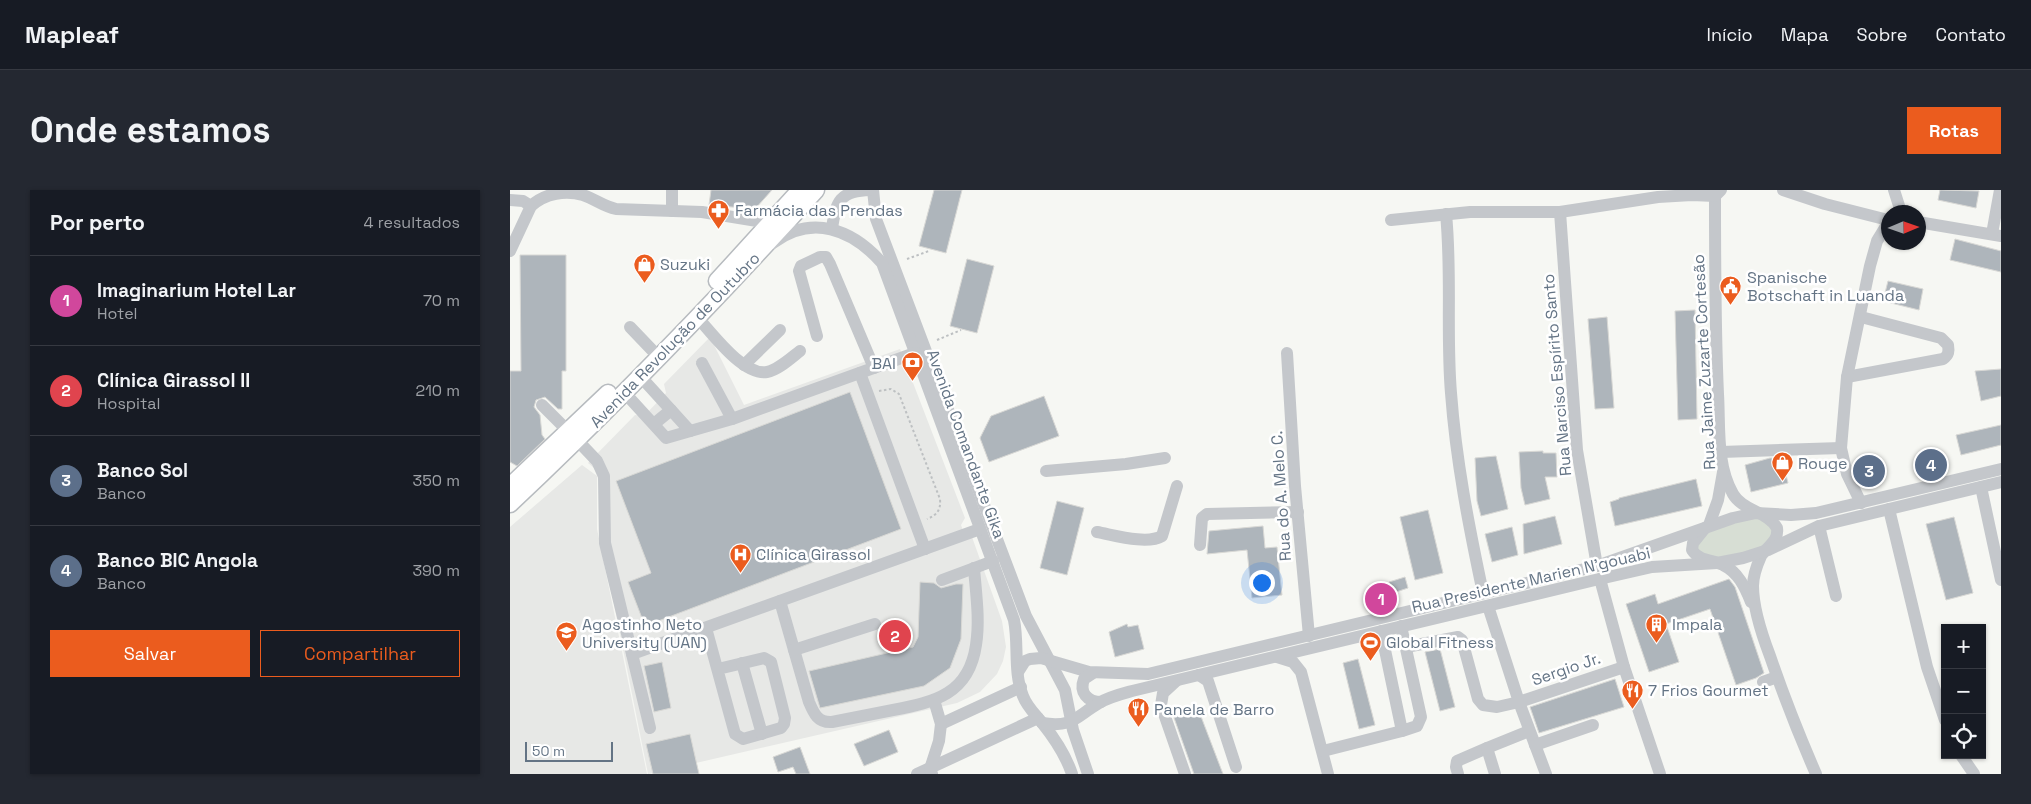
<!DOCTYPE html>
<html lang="pt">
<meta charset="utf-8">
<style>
body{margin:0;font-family:"Space Grotesk",sans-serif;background:#242831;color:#f1f3f6}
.controls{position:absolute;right:15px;bottom:15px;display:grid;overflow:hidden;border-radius:0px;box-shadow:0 1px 4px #0004}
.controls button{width:45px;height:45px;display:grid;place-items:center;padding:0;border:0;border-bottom:1px solid #363941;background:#171b24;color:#f1f3f6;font:25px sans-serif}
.compass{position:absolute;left:1371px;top:15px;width:45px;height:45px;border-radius:50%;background:#171b24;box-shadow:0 1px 4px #0004;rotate:88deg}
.scale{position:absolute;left:15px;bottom:12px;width:88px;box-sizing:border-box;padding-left:5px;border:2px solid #647485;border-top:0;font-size:14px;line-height:18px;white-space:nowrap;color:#647485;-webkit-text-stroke:4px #fff;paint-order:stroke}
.you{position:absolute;left:751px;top:392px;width:18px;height:18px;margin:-12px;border:4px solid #fff;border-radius:50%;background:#1a73e8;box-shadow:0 0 0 8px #1a73e833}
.badge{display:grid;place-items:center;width:32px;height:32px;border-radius:50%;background:#eb5c1e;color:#fff;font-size:16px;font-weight:700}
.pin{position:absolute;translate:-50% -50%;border:2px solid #fff;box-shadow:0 1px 5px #0006}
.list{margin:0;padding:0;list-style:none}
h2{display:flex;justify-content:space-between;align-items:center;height:65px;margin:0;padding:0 20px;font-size:21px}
h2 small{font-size:16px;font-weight:400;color:#9ea1a6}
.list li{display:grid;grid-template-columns:32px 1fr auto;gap:15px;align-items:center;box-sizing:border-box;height:90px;padding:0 20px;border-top:1px solid #363941}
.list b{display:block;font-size:19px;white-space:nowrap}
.list p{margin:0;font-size:16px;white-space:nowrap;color:#9ea1a6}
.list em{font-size:16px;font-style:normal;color:#9ea1a6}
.actions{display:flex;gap:10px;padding:15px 20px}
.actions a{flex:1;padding:11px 0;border:1px solid #eb5c1e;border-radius:0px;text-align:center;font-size:18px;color:#eb5c1e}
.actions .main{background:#eb5c1e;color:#fff}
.icon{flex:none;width:28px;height:28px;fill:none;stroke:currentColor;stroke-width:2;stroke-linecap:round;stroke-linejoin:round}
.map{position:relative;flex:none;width:1491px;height:584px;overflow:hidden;border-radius:0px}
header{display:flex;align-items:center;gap:30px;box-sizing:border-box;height:70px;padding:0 25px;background:#171b24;border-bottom:1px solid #363941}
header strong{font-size:24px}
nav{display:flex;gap:28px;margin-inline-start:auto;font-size:18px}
.intro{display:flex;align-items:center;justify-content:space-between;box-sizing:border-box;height:120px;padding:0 30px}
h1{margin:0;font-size:35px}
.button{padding:12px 22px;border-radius:0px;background:#eb5c1e;color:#fff;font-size:18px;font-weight:700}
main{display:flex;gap:30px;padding:0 30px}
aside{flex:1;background:#171b24;border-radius:0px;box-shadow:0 1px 4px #0004}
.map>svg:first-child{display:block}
</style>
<header>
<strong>Mapleaf</strong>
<nav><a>Início</a><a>Mapa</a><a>Sobre</a><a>Contato</a></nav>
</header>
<div class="intro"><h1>Onde estamos</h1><a class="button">Rotas</a></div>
<main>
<aside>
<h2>Por perto<small>4 resultados</small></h2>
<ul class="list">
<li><span class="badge" style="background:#d1479c">1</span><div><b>Imaginarium Hotel Lar</b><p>Hotel</p></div><em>70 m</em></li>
<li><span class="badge" style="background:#e0444e">2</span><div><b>Clínica Girassol II</b><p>Hospital</p></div><em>210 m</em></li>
<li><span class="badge" style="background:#5c6f8a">3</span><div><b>Banco Sol</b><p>Banco</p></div><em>350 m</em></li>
<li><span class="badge" style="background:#5c6f8a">4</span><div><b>Banco BIC Angola</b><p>Banco</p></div><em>390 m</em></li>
</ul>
<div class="actions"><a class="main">Salvar</a><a>Compartilhar</a></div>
</aside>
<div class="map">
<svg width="1491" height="584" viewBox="0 0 1491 584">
<rect width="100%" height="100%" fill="#f6f7f3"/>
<g fill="#e7e8e6">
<polygon points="200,147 234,215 390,159 455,328 451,335 456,349 462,347 492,431 496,457 493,471 487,484 470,502 447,513 138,584 89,339 90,294 84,278 78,273 125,225 134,226 136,224 156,203 154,194"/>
<polygon points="72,275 87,286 87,339 137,584 0,584 0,337"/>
</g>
<polygon fill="#d7ded4" points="1225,329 1254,329 1265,343 1249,361 1198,370 1185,356 1187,348"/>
<g fill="#aeb5bb" stroke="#d8d8d5">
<polygon points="201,0 262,0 245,19 199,15"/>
<polygon points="424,0 452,0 436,63 409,56"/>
<polygon points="1430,0 1469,1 1466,18 1428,10"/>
<polygon points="1445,49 1491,61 1491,82 1440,70"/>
<polygon points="10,65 56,65 56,181 52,181 52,219 48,219 35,207 26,210 24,217 30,225 32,245 35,249 7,276 0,272 0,181 11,181"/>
<polygon points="457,69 484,76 467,143 440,136"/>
<polygon points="1378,91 1413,99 1409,120 1373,111"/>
<polygon points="1185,120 1187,229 1168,230 1165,121"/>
<polygon points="1097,127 1104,218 1085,219 1078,129"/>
<polygon points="1491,179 1491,206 1471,211 1465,181"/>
<polygon points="340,202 391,339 135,436 118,392 141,383 106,291"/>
<polygon points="534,206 549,246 479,272 470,248 481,226"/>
<polygon points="1491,235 1491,255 1451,265 1446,245"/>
<polygon points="1033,261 1033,263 1046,263 1047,287 1035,287 1040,309 1015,315 1011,298 1009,262"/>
<polygon points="986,266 998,319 971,326 967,311 965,268"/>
<polygon points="1260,268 1272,268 1278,293 1241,302 1235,275"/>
<polygon points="1186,289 1192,316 1105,336 1100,312 1109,309 1109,308"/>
<polygon points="547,311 574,318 557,385 530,378"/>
<polygon points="918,320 933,383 905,390 890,327"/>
<polygon points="1045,326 1052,354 1014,364 1013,334"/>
<polygon points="1444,327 1463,403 1436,410 1416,334"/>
<polygon points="753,336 755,358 767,357 772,405 742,408 737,360 697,364 699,341"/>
<polygon points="1002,337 1008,365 982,372 975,344"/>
<polygon points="895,387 898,398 883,403 879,392"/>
<polygon points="1219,389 1225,397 1254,483 1246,488 1226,495 1200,419 1156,434 1169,472 1139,482 1116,414 1145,404 1148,414"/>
<polygon points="410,392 424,393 431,398 446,394 453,394 451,449 440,478 414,496 310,518 299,481 403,457 408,447"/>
<polygon points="617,434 618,437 628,435 634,459 605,467 599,442"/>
<polygon points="930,459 945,517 930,521 915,462"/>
<polygon points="848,469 865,535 849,539 833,473"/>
<polygon points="152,472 161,518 144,522 134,476"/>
<polygon points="1105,489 1114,517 1029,543 1020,517"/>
<polygon points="687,516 713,584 684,584 663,525"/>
<polygon points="379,540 388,562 354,576 344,554"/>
<polygon points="180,544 189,584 143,584 136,554"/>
<polygon points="290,557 300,584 286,584 283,577 268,582 263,567"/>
</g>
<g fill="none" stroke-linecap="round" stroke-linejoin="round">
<defs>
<g id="major">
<polyline points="207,91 290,0"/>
<polyline points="0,296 98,203"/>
<path d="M0,314C106,214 208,108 306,0"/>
</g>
</defs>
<use href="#major" stroke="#b7bbbf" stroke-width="19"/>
<g stroke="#bdc0c2" stroke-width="2" stroke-dasharray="2.5 2.5" stroke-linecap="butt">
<polyline points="397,69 419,61"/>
<polyline points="427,150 451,140"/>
<path d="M369,201L381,199L389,204L430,309C431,320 427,325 417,329"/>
</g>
<g stroke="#c4c7cb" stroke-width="12">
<polyline points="363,0 366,29 516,426 555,500 563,540 578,584"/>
<polyline points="1273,0 1315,14 1378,30"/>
<polyline points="1384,0 1391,22"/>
<path d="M1205,6C1205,72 1205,138 1208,204C1210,237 1206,274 1223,304C1232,320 1258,322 1267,338C1269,352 1257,356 1251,366C1247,375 1243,386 1243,396C1243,419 1252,445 1260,466C1274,507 1289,545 1306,584"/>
<polyline points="0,10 13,11 21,16"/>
<polyline points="162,21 162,0"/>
<polyline points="1050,22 1067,260 1087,376"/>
<path d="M936,24C942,84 936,144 941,203C946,271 959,337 973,403"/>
<polyline points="881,30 960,22 1050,22 1148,7 1182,5 1205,6 1211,0"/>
<polyline points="1408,32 1491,46"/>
<path d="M322,38C326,11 330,1 360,0"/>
<polyline points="1482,44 1490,0"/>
<path d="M263,53C302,24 342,39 372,73L504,430C509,455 503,482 513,506C517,517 526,525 533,534C545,549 556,566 562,584"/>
<path d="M0,61L21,16C35,3 56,0 73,5C85,9 93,16 106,19L192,22L259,33"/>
<path d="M187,127C202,143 233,186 257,182C268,180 281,168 290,161"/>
<polyline points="120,137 142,160"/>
<polyline points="307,146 289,81 291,76 310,67 316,67 320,74 364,178"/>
<polyline points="777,163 785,296 799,446"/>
<polyline points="192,173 222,229"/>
<polyline points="234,175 270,140"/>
<polyline points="350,183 415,359"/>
<polyline points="130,186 161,220"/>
<path d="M1337,187L1433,169C1439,165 1439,161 1438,155L1431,148L1351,127"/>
<polyline points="114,202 156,248 222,229 405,163"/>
<polyline points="32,215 59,242"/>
<polyline points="144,234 161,220 180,241"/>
<polyline points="68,251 87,271 94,286 95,353 140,538"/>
<polyline points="1211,262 1331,258"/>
<polyline points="536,281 616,274 655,268"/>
<polyline points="1471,297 1491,390"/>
<polyline points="1351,313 1337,284 1331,258 1337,187 1360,76 1367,51 1378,33"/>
<polyline points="1379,319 1417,477 1435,530"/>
<polyline points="1199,335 1208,310 1213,282"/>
<polyline points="1309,336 1326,406"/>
<path d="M1195,338L1183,353L1182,360C1190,372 1201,369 1213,375C1228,382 1235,397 1241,412"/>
<path d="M587,342C604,345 637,355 652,346L667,296"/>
<polyline points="690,355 692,328 697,324 788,322"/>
<polyline points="1090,389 1114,477 1150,584"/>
<polyline points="432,390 483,371"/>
<path d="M270,411L299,512C304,524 308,533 322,532C343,528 363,524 383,520C425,512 459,504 466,455C470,430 466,404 464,378"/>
<polyline points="978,416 1009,512 1036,584"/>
<polyline points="196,438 225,544 233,549 271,538 274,534 275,528 261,472 254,468 208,479"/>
<polyline points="871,441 892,541 907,536 911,527 891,436"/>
<polyline points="896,457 948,447 952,450 968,509 973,515 987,517 1009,512 1114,477"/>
<polyline points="284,460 365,434"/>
<polyline points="122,464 470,339"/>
<polyline points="767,467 783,472 791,482 818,584"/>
<polyline points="232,473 252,544"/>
<polyline points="508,482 515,471 520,469 531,468 579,482 638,484 1087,376 1223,328 1246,323 1281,325 1306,323 1491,279"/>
<path d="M583,483L574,489C569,502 577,512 591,512"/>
<polyline points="689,485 698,491 726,577"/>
<polyline points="666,491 653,503 651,515 675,584"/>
<polyline points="1253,492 1267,487"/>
<path d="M532,533C563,538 565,527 589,513C599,507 611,504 622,501L1085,390L1142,377L1207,373L1233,368L1258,360L1309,336L1491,292"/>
<polyline points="431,534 511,497"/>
<polyline points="1025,555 1083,535"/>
<polyline points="813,561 892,541"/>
<polyline points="1451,565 1464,584"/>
<polyline points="407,584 528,528"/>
<polyline points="422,584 420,579 429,551 431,534 424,510"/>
<polyline points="948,584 946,577 947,571 977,558"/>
<polyline points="985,584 977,558 1019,541"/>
</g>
<use href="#major" stroke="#fff" stroke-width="16"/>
</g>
<defs>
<symbol id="pharmacy-pin" viewBox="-11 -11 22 30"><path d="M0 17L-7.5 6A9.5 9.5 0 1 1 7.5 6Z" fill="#eb5c1e" stroke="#fff"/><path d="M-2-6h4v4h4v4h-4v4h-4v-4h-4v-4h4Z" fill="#fff"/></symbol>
<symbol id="shop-pin" viewBox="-11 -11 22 30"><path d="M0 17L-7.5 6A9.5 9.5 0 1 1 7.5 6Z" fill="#eb5c1e" stroke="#fff"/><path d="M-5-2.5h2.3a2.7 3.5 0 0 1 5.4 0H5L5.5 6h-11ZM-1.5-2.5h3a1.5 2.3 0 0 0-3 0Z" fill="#fff"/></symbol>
<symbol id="civic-pin" viewBox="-11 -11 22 30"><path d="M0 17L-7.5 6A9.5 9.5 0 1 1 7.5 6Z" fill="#eb5c1e" stroke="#fff"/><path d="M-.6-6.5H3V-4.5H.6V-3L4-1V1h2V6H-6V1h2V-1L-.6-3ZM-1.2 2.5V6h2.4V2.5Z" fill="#fff"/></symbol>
<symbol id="bank-pin" viewBox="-11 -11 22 30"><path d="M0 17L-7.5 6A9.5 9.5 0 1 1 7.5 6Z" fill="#eb5c1e" stroke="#fff"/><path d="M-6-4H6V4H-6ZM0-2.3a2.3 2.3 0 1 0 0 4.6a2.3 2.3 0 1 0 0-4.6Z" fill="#fff"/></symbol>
<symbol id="hospital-pin" viewBox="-11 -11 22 30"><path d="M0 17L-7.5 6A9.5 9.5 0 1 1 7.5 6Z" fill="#eb5c1e" stroke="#fff"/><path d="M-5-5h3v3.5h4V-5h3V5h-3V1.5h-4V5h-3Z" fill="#fff"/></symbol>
<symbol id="building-pin" viewBox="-11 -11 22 30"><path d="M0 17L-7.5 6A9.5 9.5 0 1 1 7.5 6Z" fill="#eb5c1e" stroke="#fff"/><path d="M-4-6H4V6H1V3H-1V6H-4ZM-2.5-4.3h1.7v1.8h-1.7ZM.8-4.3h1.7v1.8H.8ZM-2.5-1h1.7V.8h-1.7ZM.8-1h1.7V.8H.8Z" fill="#fff"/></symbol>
<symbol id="university-pin" viewBox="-11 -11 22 30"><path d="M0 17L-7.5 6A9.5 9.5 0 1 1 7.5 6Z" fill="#eb5c1e" stroke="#fff"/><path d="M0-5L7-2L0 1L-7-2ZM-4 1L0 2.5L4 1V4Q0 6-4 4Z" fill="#fff"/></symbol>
<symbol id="stadium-pin" viewBox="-11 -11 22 30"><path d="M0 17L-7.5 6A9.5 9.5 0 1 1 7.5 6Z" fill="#eb5c1e" stroke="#fff"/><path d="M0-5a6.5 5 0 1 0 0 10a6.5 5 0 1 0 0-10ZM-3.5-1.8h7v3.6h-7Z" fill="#fff"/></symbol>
<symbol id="restaurant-pin" viewBox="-11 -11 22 30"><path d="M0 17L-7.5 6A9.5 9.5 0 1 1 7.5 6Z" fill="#eb5c1e" stroke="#fff"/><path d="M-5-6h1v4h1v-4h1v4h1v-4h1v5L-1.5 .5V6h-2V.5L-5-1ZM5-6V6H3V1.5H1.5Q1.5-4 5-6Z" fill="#fff"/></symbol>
</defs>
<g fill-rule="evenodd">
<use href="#pharmacy-pin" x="196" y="8" width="25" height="34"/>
<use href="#shop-pin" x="122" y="62" width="25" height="34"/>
<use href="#civic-pin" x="1208" y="84" width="25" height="34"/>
<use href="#bank-pin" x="390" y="160" width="25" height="34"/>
<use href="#shop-pin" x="1260" y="260" width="25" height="34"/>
<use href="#hospital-pin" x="218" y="352" width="25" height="34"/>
<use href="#building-pin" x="1134" y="422" width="25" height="34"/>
<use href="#university-pin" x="44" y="430" width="25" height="34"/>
<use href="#stadium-pin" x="848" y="440" width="25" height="34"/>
<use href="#restaurant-pin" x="1110" y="488" width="25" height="34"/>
<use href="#restaurant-pin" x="616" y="506" width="25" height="34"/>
</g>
<g text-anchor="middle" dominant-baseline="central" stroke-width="5" stroke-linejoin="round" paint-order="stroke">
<g font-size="16" fill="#647485" stroke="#fff" text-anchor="start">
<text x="225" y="20">Farmácia das Prendas</text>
<text x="150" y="74">Suzuki</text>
<text x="1237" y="87">Spanische<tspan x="1237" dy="18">Botschaft in Luanda</tspan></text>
<text x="386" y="173" text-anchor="end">BAI</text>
<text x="1288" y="273">Rouge</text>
<text x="246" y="364">Clínica Girassol</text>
<text x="72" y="434">Agostinho Neto<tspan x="72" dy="18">University (UAN)</tspan></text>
<text x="1162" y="434">Impala</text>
<text x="876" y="452">Global Fitness</text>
<text x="1138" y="500">7 Frios Gourmet</text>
<text x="644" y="519">Panela de Barro</text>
</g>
<g font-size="16" fill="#647485" stroke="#fff">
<text transform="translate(165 150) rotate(-46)">Avenida Revolução de Outubro</text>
<text transform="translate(1194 172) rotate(-93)">Rua Jaime Zuzarte Cortesão</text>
<text transform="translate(1047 185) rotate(-95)">Rua Narciso Espírito Santo</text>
<text transform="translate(456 254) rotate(70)">Avenida Comandante Gika</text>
<text transform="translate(771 306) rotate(-94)">Rua do A. Melo C.</text>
<text transform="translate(1021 390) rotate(-13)">Rua Presidente Marien N'gouabi</text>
<text transform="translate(1056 479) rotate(-19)">Sergio Jr.</text>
</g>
</g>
</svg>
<div class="controls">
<button>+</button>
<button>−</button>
<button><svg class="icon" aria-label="locate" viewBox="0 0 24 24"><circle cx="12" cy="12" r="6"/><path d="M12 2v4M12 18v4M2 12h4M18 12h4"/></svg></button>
</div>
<svg class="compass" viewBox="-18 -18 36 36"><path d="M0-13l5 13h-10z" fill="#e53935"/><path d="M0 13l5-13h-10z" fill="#9ea1a6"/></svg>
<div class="scale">50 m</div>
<div class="you"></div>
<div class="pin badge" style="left:871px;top:409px;background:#d1479c">1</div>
<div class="pin badge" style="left:385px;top:446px;background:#e0444e">2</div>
<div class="pin badge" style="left:1359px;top:281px;background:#5c6f8a">3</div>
<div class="pin badge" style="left:1421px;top:275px;background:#5c6f8a">4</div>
</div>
</main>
